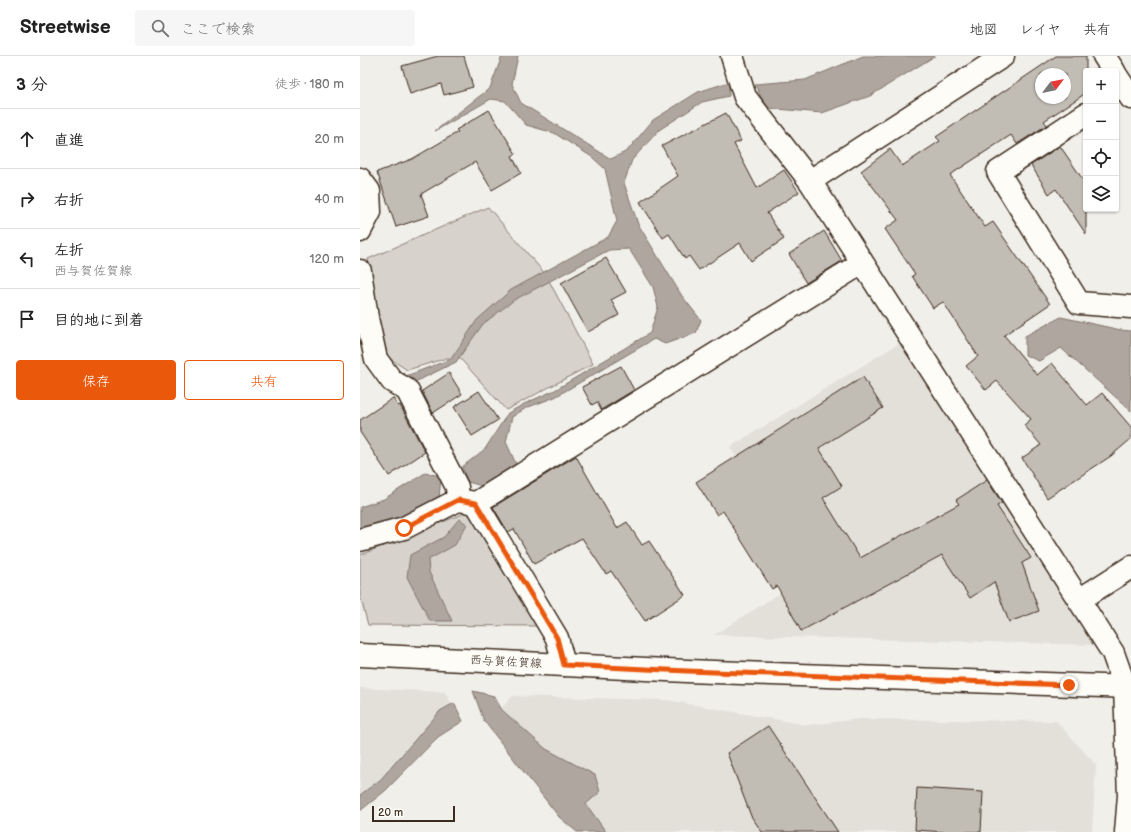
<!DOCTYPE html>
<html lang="ja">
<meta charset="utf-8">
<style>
body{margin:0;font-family:"Balsamiq Sans","Klee One",sans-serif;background:#f6f6f6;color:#222}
.controls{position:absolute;right:12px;top:12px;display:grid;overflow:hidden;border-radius:4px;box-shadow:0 1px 3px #0004}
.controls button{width:36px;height:36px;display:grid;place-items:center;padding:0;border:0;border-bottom:1px solid #e0e0e0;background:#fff;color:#222;font:20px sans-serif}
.compass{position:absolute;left:675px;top:12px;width:36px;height:36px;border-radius:50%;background:#fff;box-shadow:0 1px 3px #0004;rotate:58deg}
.scale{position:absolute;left:12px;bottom:10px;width:83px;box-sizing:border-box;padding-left:4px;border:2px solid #3b2a1e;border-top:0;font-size:11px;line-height:14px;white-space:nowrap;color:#3b2a1e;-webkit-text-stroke:3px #fdfcf7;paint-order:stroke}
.stop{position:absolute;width:12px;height:12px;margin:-9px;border:3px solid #ea580c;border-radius:50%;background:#fff}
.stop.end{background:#ea580c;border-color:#fff;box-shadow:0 1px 4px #0008}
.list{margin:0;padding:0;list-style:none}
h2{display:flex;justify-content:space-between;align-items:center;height:52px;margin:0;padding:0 16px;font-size:17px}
h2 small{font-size:13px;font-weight:400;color:#767676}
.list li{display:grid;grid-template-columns:26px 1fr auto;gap:12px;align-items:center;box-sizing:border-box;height:60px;padding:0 16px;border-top:1px solid #e0e0e0}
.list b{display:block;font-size:15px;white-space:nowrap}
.list p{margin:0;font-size:13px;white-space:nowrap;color:#767676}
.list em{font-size:13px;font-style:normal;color:#767676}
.actions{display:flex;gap:8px;padding:12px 16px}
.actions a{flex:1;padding:9px 0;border:1px solid #ea580c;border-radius:4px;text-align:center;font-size:14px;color:#ea580c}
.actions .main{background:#ea580c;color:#fff}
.icon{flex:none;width:22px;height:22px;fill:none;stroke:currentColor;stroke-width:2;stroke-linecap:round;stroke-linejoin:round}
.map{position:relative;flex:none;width:771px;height:776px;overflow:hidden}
header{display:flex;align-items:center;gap:24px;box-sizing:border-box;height:56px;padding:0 20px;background:#fff;border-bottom:1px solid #e0e0e0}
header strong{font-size:19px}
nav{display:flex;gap:22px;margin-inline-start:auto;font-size:14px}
.search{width:280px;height:36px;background:#f6f6f6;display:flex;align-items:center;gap:10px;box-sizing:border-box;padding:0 14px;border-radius:4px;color:#767676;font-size:15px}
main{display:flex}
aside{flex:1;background:#fff}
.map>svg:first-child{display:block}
</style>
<header>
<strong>Streetwise</strong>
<div class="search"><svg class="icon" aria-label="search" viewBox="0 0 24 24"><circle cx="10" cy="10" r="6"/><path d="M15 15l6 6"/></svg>ここで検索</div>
<nav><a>地図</a><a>レイヤ</a><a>共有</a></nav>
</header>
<main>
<aside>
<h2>3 分<small>徒歩 · 180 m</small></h2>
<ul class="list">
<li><svg class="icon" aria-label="ahead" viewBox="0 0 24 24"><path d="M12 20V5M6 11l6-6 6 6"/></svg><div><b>直進</b></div><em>20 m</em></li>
<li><svg class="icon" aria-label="right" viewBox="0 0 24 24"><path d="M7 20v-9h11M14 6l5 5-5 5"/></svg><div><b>右折</b></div><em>40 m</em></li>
<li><svg class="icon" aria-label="left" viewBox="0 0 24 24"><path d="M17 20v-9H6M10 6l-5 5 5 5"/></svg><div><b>左折</b><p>西与賀佐賀線</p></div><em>120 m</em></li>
<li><svg class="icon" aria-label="arrive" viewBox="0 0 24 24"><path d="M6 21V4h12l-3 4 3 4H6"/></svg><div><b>目的地に到着</b></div></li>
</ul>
<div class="actions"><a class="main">保存</a><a>共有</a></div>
</aside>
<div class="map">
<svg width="771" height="776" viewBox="0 0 771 776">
<rect width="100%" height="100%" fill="#f1efea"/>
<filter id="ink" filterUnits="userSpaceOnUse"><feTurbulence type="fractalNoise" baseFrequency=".025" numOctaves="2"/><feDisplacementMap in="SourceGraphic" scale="8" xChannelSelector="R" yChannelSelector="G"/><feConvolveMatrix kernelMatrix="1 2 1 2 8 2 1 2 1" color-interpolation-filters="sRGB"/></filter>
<g filter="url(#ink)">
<g fill="#e3e0da">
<polygon points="541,286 736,589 354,579 450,518 370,391"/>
<polygon points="0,632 85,636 94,653 0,745"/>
<polygon points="153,640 307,644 447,669 500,663 696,665 736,709 732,776 236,776 135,659"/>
</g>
<g fill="#d7d2cc" stroke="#897e75">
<polygon points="128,151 186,219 233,308 146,354 97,299 47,314 25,299 18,266 8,203"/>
<polygon points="110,455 182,570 8,569 0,539 0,499"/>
</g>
<g fill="#aea69f" stroke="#80746b">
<polygon points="142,0 158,0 152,28 161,47 251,103 267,95 293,64 338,36 369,26 369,40 342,46 299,74 272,104 264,127 278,168 322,240 341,264 336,277 305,288 294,283 195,341 166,352 152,361 146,386 156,408 122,430 108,426 102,411 125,393 148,357 164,348 195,334 290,277 298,251 293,231 269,193 249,194 154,244 123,268 96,306 49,329 30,307 46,320 91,303 117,264 151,234 248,181 257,165 245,113 232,101 194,77 166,69 145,45 131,43 75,75 130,32"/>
<polygon points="503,0 575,0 510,40 462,57 406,52 395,28 445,24"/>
<polygon points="701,261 761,274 771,275 771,355 701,292 679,305 665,299 665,280"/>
<polygon points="65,417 81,420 79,443 46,462 0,475 0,451 24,443"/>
<polygon points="99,463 107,468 95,489 68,504 69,516 92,565 70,565 47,521 50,499 84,481"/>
<polygon points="113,635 134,640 142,654 186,693 235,719 240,736 226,748 246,776 217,776 199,761 124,665"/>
<polygon points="94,647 103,665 78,681 25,735 0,755 0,739 21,723 80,655"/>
</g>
<g fill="#c1bcb4" stroke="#3b2a1e" fill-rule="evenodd">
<polygon points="78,0 104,0 113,31 84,39 81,28 50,38 42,10"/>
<path d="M696,0H726V37L684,65L687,69L657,88L651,79L590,119L625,171L633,166L690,248L644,279L677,319L692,307L727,349L742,337L771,371V383L751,400L687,442L662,402L681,389L664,369L671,363L637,325L626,334L606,310L618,300L583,246L573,252L552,220L555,218L525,173L538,164L501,115L530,93L542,110L580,85L576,81ZM681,18H705V42H681Z"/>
<polygon points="129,54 156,98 152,100 161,117 132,134 115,106 61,138 69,160 36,171 17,116 52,103 98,76 96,74"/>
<polygon points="366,57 381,85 374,88 397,132 424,114 439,136 407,157 424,183 391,205 380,187 339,214 329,200 325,203 309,178 303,182 280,146 318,120 302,90"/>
<polygon points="700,90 726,128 726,178 696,133 689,138 671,109"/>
<polygon points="464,175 482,205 446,227 429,198"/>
<polygon points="246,202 266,236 251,244 259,259 228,276 201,227"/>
<polygon points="261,310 274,334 241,354 237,346 232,349 222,331"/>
<polygon points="89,317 102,338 73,357 62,335"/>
<polygon points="503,321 523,352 459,392 482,430 463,442 500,502 599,448 596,444 627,424 642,447 637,450 671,502 662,507 679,555 649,566 634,526 610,542 582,499 441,575 417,530 412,533 363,455 357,459 336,426"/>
<polygon points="119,335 138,364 112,380 94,351"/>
<polygon points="33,342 38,350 40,349 65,396 29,420 0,376 0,364"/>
<polygon points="216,400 257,472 267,466 282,489 289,485 325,539 285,565 251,515 246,518 222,482 174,508 154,473 148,476 133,451"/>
<polygon points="408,670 478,776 402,776 391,760 367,697"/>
<polygon points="557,732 623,736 621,776 585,776 555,774"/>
</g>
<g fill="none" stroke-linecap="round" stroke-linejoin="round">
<defs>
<g id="minor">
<polyline points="372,0 385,41 450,125 753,597 765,631 769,740 766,776"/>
<polyline points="744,0 754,15"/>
<polyline points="756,19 771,42"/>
<polyline points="726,58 638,116 719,247 771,251"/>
<polyline points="0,123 9,135 10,156 0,175"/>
<polyline points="450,125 643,0"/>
<polyline points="0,215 7,262"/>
<polyline points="0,263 7,262 16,303 32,325 47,334 97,431 98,444"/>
<polyline points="116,447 197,582 204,609"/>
<polyline points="0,484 44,472 98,444 116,447 502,207"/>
<polyline points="719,544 771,511"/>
</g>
<polyline id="major" points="0,599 327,615 771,631"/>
</defs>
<use href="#minor" stroke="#3b2a1e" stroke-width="25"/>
<use href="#major" stroke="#3b2a1e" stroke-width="25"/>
<use href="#minor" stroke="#fdfcf7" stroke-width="22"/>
<use href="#major" stroke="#fdfcf7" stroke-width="22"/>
</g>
</g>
<g fill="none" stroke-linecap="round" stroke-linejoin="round" filter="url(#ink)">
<polyline stroke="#ea580c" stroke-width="5" points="44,472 98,444 116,447 197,582 204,609 327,615 709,629"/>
</g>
<g text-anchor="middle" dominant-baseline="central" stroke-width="4" stroke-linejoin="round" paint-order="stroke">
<g font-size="12" fill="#3b2a1e" stroke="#fdfcf7">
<text transform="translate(146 606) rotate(3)">西与賀佐賀線</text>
</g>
</g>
</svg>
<div class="controls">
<button>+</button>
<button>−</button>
<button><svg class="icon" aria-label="locate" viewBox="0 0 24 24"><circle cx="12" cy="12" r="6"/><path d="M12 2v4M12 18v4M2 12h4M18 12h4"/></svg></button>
<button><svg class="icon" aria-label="layers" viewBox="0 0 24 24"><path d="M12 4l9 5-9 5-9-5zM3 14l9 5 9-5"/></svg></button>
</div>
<svg class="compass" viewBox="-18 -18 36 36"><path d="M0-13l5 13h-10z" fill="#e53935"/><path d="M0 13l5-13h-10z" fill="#767676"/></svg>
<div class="scale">20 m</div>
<div class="stop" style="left:44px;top:472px"></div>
<div class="stop end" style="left:709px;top:629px"></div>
</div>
</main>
